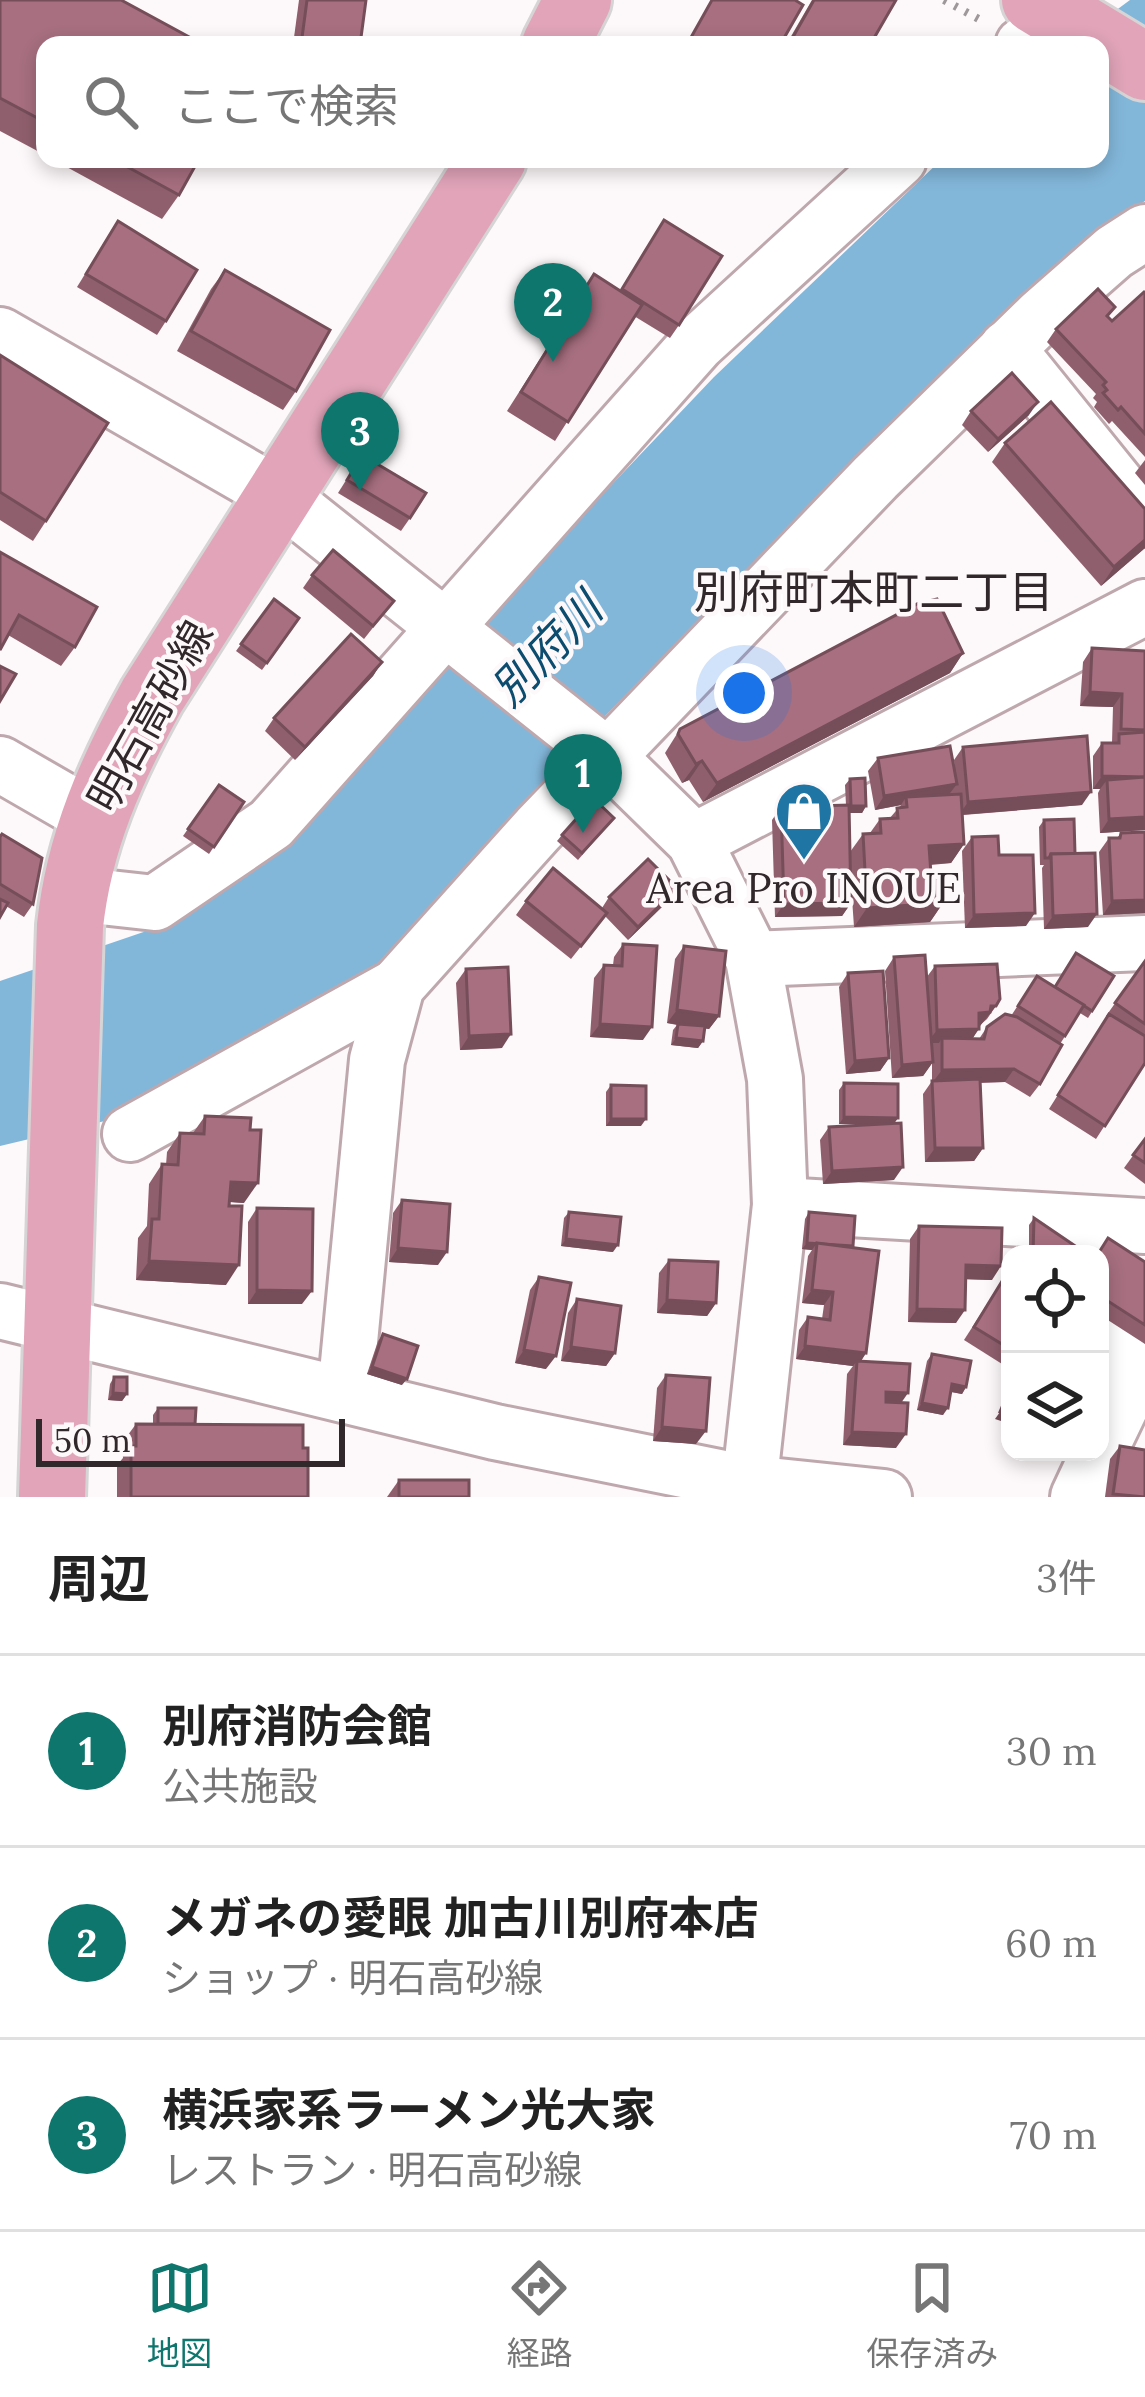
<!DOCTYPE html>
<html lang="ja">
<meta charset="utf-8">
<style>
body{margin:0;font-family:Lora,"Noto Sans JP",serif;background:#f6f6f6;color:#222}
.controls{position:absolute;right:36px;bottom:36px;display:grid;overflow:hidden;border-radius:24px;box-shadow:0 6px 18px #0003}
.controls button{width:108px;height:108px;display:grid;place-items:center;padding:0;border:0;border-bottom:3px solid #e0e0e0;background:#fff;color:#222;font:60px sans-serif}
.scale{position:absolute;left:36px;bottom:30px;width:309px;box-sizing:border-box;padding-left:12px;border:6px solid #31282b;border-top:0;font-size:33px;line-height:42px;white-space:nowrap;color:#31282b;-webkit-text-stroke:9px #fdf8f9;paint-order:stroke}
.you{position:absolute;left:744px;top:693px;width:42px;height:42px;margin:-30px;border:9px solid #fff;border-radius:50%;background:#1a73e8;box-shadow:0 0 0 18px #1a73e833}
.badge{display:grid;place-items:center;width:78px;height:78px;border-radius:50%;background:#0f766e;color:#fff;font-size:39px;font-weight:700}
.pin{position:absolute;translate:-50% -99px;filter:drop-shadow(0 3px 6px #0008)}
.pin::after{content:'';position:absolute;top:63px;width:42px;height:36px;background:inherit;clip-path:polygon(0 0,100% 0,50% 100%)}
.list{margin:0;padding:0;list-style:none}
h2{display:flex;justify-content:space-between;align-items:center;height:156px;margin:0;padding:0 48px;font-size:51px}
h2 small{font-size:39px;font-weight:400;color:#767676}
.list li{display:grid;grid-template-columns:78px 1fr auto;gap:36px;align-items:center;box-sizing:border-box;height:192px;padding:0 48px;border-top:3px solid #e0e0e0}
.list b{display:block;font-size:45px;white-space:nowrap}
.list p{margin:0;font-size:39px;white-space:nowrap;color:#767676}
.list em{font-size:39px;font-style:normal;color:#767676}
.icon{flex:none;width:66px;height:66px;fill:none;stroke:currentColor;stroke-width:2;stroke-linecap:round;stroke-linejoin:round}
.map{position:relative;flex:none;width:1145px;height:1497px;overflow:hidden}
.search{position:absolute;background:#fff;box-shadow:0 6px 18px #0003;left:36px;right:36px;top:36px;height:132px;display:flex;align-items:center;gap:30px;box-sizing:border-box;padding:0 42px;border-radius:24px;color:#767676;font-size:45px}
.sheet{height:732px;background:#fff}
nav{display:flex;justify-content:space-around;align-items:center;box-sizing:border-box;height:168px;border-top:3px solid #e0e0e0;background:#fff;font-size:33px;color:#767676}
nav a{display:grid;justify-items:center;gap:6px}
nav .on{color:#0f766e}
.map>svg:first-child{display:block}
</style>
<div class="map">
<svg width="1145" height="1497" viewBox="0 0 1145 1497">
<rect width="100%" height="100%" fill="#fdf8f9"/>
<polygon fill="#83b7da" points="1130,0 1145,0 1145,201 1102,230 912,405 606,715 569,765 407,940 358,987 109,1120 0,1146 0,981 167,924 254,861 714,377 942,159 1100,159 1100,45 1069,45"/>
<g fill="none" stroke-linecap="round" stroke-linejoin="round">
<defs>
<g id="minor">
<polyline points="1023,45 1064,18"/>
<polyline points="0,335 280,496 608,757 694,841 753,959 775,1079 780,1205 748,1497"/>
<polyline points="1007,348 1145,519"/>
<polyline points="0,764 92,817"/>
<polyline points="694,841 1145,607"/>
<polyline points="74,894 155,903 271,824 697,344 899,159"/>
<polyline points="753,959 1145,943"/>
<polyline points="130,1134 397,986"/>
<polyline points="780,1205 1145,1226"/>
<polyline points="0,1311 495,1432 748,1483 884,1497"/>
<polyline points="1100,1339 1137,1373 1100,1450"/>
<polyline points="345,1394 377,1060 397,986 538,829 876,477 1041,316 1114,252 1145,232"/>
<polyline points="1078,1497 1099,1452"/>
</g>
<g id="major">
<polyline points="1035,0 1145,67"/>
<polyline points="555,45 578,0"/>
<path d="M52,1497L70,926C79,841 111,770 152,696L493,159"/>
</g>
</defs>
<use href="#minor" stroke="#bea8ae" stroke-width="60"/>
<use href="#major" stroke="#d6d4d5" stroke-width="72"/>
<polyline stroke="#9f989a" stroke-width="8" stroke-dasharray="3 9" stroke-linecap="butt" points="944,0 986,23"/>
<use href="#minor" stroke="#fff" stroke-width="54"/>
<use href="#major" stroke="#e1a4b9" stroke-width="66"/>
</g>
<g fill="#905f6e">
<polygon points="0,0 45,45 45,155 0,131"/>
<polygon points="299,0 366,0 360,45 293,45"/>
<polygon points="812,0 896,0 870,45 786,45"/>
<polygon points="52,159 199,159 179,195 162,219"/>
<polygon points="664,220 679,325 670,338 634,316 555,441 507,411 594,274 620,291"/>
<polygon points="118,221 166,321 157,335 77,287"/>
<polygon points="225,270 296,391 283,410 177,351 211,289"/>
<polygon points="1145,293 1145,457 1112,421 1109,424 1094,407 1097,402 1093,398 1096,394 1047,342 1056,329 1115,307 1108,317 1112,321"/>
<polygon points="0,355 46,521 33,541 0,520"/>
<polygon points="971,411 1029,415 988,452 962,425"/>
<polygon points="1005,443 1145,509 1145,548 1101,586 992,462"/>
<polygon points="362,455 410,518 401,531 338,493"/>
<polygon points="1145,460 1145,485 1135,473"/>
<polygon points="0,552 75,647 61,666 8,635"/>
<polygon points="312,575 394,601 364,639 303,588"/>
<polygon points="274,599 299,618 262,670 236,651"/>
<polygon points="1092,648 1145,651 1145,830 1100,833 1098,793 1100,789 1093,789 1093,756 1102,743 1112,743 1113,707 1080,706 1083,662"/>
<polygon points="963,653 950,673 703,802 689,780 682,783 665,753 680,729"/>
<polygon points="382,662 373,676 295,760 265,731 274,718"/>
<polygon points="963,747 1082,805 963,815 964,844 951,863 931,865 931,874 943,903 930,922 854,927 850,869 851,903 842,916 775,917 772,820 781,807 846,805 845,785 850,779 866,806 862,813 849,813 850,852 863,834 870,833 880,819 889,819 901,805 875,810 868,771 878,758 955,774 954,760"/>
<polygon points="219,785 244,802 209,854 183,836"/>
<polygon points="614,818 578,860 557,841 562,835"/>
<polygon points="1044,820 1075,854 1088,927 1044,929 1042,868 1044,865 1040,865 1039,827"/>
<polygon points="1145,832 1145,913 1103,915 1099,852 1109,838 1117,838 1121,833"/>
<polygon points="0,837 33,904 24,917 6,906 0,917"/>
<polygon points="972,837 999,855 1026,926 965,928 962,851"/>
<polygon points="677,888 668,901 628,940 605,916 571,959 516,915 526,901 602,908 609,897"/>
<polygon points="623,944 643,1040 590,1037 594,978 604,965 613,965 614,957"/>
<polygon points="684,946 719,1016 709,1029 704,1028 703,1041 698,1048 671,1045 673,1030 677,1025 667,1023 675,959"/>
<polygon points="894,957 926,978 935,966 996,1006 987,1019 979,1026 973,1038 979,1039 987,1027 1011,1016 1037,976 1055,987 1114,976 1088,1018 1080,1013 1060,1044 1040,1084 1030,1097 1005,1082 981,1083 983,1148 974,1161 925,1162 923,1094 932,1081 932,1063 923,1076 892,1078 885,971"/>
<polygon points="1145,961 1145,1063 1096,1139 1049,1109 1107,1017 1106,1016"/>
<polygon points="466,969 502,1048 460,1050 456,983"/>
<polygon points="848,973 889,1058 880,1071 846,1074 839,987"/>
<polygon points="844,1083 898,1118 894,1123 894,1180 823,1184 820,1140 829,1127 875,1124 839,1124 839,1090"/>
<polygon points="611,1085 641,1126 606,1126 606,1092"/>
<polygon points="205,1116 244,1203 230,1202 226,1285 136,1280 138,1238 147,1226 149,1184 162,1164 166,1165 167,1152 180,1133 193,1133"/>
<polygon points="1145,1139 1145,1184 1124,1168"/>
<polygon points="402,1200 438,1265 389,1262 393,1213"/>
<polygon points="257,1208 302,1304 248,1304 248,1222"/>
<polygon points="569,1212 613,1252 561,1246 564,1218"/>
<polygon points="809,1212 853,1246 866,1353 861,1361 901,1403 896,1448 843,1445 847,1374 853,1366 796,1359 799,1330 808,1317 822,1319 824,1305 802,1303 808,1256 812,1250 802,1249 805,1219"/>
<polygon points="1034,1218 1087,1254 1029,1254 1029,1225"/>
<polygon points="919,1226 992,1280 966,1279 956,1323 908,1322 910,1239"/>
<polygon points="1100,1254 1145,1262 1145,1344 1100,1315"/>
<polygon points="669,1260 716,1303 707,1316 657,1313 659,1273"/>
<polygon points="539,1277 546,1369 515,1363 530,1290"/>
<polygon points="1004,1278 1010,1281 1010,1369 964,1340"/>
<polygon points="577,1299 615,1353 606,1366 561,1361 568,1313"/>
<polygon points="383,1334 402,1385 367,1374 378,1341"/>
<polygon points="932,1354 966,1387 962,1394 951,1392 943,1415 917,1410 927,1361"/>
<polygon points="666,1375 696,1444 653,1441 657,1388"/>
<polygon points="114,1377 127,1394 122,1401 108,1400 110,1384"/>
<polygon points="158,1408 195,1424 303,1448 308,1497 117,1497 117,1465 123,1458 122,1443 136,1424 153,1424 153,1415"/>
<polygon points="1120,1446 1145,1497 1105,1497 1110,1459"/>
<polygon points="399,1480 469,1497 387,1497"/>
</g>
<g fill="#754e5a">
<polygon points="1038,402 1029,415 988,452 998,439"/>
<polygon points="1145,540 1145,548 1101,586 1114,567"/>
<polygon points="963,653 950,673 703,802 717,783"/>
<polygon points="382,662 373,676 295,760 305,747"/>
<polygon points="1090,692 1122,694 1113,707 1080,706"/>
<polygon points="702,761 689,780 682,783 696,764"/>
<polygon points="1102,776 1145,777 1107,780 1100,789 1093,789"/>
<polygon points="957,784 947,797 906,797 901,805 875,810 884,796"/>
<polygon points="1091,792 1082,805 959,815 968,802"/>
<polygon points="851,806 866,806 862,813 846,813"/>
<polygon points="1145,817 1145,830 1100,833 1109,819"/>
<polygon points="964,844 951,863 916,865 929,846"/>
<polygon points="677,888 668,901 628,940 638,927"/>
<polygon points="1145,900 1145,913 1103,915 1112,901"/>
<polygon points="851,903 842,916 775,917 784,904"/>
<polygon points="943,903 930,922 854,927 867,908"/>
<polygon points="1035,913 1026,926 965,928 974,915"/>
<polygon points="1097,914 1088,927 1044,929 1053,916"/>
<polygon points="991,1006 996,1006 980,1026 969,1026 979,1013"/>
<polygon points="677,1010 719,1016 709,1029 667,1023"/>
<polygon points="600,1024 652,1027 643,1040 590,1037"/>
<polygon points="979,1029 970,1042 942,1038 939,1043 927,1043 937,1030"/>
<polygon points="511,1034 502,1048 460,1050 469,1036"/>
<polygon points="676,1038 703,1041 698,1048 671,1045"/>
<polygon points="889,1058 880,1071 846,1074 855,1061"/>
<polygon points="933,1062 923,1076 892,1078 902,1065"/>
<polygon points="1014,1069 1005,1082 932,1083 942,1070"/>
<polygon points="844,1117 898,1118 893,1125 839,1124"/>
<polygon points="611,1119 646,1119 641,1126 606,1126"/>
<polygon points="935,1148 983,1148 974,1161 925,1162"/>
<polygon points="903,1167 894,1180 823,1184 832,1171"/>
<polygon points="231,1182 258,1183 244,1203 217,1201"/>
<polygon points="566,1239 618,1245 613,1252 561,1246"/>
<polygon points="807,1243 817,1243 812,1250 802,1249"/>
<polygon points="398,1248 447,1252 438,1265 389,1262"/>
<polygon points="149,1261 239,1265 226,1285 136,1280"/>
<polygon points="966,1265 1001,1266 992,1280 957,1279"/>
<polygon points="257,1290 312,1291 302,1304 248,1304"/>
<polygon points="812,1290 833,1292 824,1305 802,1303"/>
<polygon points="667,1300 716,1303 707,1316 657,1313"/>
<polygon points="917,1309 965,1310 956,1323 908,1322"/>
<polygon points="805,1346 866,1353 857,1367 857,1361 853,1366 796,1359"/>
<polygon points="571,1347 615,1353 606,1366 561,1361"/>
<polygon points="524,1350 556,1356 546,1369 515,1363"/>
<polygon points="372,1367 407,1379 402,1385 367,1374"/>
<polygon points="952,1384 966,1387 962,1394 947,1391"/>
<polygon points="886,1392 908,1393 899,1406 877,1406"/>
<polygon points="113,1393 127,1394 122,1401 108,1400"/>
<polygon points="922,1403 948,1408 943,1415 917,1410"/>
<polygon points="1000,1412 1010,1416 1010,1424 995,1419"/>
<polygon points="662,1427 706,1431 696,1444 653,1441"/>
<polygon points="852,1432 906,1434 896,1448 843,1445"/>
</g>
<g fill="#a76f80" stroke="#754e5a" stroke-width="3">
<polygon points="0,0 121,0 204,45 45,45 45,122 0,98"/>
<polygon points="307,0 366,0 360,45 301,45"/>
<polygon points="712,0 795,0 803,5 780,45 696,45 689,41"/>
<polygon points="814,0 896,0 870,45 790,45 789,44"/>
<polygon points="113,159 199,159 179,195"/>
<polygon points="664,220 722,256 679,325 622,289"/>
<polygon points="118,221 197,270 166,321 86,274"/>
<polygon points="225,270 330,330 296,391 191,331"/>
<polygon points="594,274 642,305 568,422 521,392"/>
<polygon points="1098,289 1115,307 1107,316 1112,321 1144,292 1145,293 1145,434 1121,407 1118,410 1103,393 1107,390 1103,385 1106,382 1056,329"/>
<polygon points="0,355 108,423 46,521 0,492"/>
<polygon points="1012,373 1038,402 998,439 971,411"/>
<polygon points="1051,402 1145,509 1145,540 1114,567 1005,443"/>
<polygon points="362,455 426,493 410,518 347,480"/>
<polygon points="333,550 394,601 373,626 312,575"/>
<polygon points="0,552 97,607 75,647 19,615 0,650"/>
<polygon points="274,599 299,618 267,663 241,644"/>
<polygon points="937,599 963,653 717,783 702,761 696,764 678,734 680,729 917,604"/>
<polygon points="351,634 382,662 305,747 274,718"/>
<polygon points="1092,648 1145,651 1145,730 1121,729 1122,694 1090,692"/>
<polygon points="0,666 16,674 0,701"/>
<polygon points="1145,732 1145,777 1102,776 1102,743 1119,743 1119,734"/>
<polygon points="1087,736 1091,792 968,802 963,747"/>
<polygon points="950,746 957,784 884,796 878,758"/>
<polygon points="1145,777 1145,817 1109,819 1107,780"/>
<polygon points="865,778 866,806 851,806 850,779"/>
<polygon points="219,785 244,802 214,847 188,829"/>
<polygon points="961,794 964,844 929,846 931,874 941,874 943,903 867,908 863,834 881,833 880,819 898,818 897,808 907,807 906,797"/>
<polygon points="594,799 614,818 582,853 562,835"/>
<polygon points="849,805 851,903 784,904 781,807"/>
<polygon points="1074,819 1075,854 1051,854 1049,858 1045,858 1044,820"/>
<polygon points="1145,832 1145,900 1112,901 1109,838 1120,838 1121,833"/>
<polygon points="2,834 42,858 33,904 0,884 0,837"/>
<polygon points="998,836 999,855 1033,855 1035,913 974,915 972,837"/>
<polygon points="1095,853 1097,914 1053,916 1051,854"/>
<polygon points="648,859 677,888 638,927 609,897"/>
<polygon points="553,868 607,913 581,946 526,901"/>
<polygon points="0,899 8,903 0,917"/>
<polygon points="623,944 657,946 652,1027 600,1024 604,965 622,966"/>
<polygon points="684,946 726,951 719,1016 677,1010"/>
<polygon points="1076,953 1114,976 1092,1011 1055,987"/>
<polygon points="925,955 933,1062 902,1065 894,957"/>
<polygon points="1145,961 1145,1024 1115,1003"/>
<polygon points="997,964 1000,999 996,1006 991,1006 990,1012 979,1013 979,1029 937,1030 935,966"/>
<polygon points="508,967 511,1034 469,1036 466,969"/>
<polygon points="883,971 889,1058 855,1061 848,973"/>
<polygon points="1037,976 1084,1005 1065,1036 1018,1006"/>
<polygon points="1005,1014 1017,1017 1062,1045 1040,1084 1014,1069 942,1070 942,1038 984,1039 987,1027"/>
<polygon points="1109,1014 1145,1036 1145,1063 1105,1126 1058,1095"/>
<polygon points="678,1024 705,1026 703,1041 676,1038"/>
<polygon points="980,1079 983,1148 935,1148 932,1081"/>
<polygon points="844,1083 898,1084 898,1118 844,1117"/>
<polygon points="611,1085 646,1086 646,1119 611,1119"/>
<polygon points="205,1116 251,1118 250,1130 261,1130 258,1183 231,1182 229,1206 242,1206 239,1265 149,1261 152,1219 159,1219 162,1164 178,1165 180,1133 204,1134"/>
<polygon points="901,1123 903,1167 832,1171 829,1127"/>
<polygon points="1145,1139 1145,1163 1133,1155"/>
<polygon points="402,1200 450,1204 447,1252 398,1248"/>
<polygon points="257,1208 313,1209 312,1291 257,1290"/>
<polygon points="569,1212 621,1217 618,1245 566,1239"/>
<polygon points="809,1212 855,1216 853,1246 807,1243"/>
<polygon points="1034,1218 1087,1254 1033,1254"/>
<polygon points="919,1226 1002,1228 1001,1266 966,1265 965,1310 917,1309"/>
<polygon points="1108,1238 1145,1262 1145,1325 1100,1296 1100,1254 1098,1254"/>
<polygon points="817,1243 879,1251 866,1353 805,1346 808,1317 830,1320 833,1292 812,1290"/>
<polygon points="669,1260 718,1262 716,1303 667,1300"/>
<polygon points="539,1277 571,1283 556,1356 524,1350"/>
<polygon points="1004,1278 1010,1281 1010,1349 974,1327"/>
<polygon points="577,1299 621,1306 615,1353 571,1347"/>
<polygon points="383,1334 418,1346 407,1379 372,1367"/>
<polygon points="932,1354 971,1361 966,1387 952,1384 948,1408 922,1403"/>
<polygon points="857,1361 910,1364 908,1393 886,1392 886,1402 908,1403 906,1434 852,1432"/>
<polygon points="666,1375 710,1378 706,1431 662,1427"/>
<polygon points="114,1377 127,1377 127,1394 113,1393"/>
<polygon points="1010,1388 1010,1416 1000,1412"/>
<polygon points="158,1408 196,1408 195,1424 158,1424"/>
<polygon points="136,1424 303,1425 303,1448 308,1448 308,1497 131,1497 131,1446 136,1446"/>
<polygon points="1120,1446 1145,1450 1145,1497 1113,1494"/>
<rect x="399" y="1480" width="70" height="17"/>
</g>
<defs>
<symbol id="shop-pin" viewBox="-11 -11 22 30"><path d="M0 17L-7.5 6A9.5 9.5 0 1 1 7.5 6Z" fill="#1f75a4" stroke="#fdf8f9"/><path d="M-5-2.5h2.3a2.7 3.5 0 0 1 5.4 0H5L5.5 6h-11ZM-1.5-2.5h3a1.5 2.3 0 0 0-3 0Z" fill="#fff"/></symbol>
</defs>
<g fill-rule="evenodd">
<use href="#shop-pin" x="771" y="778" width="66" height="90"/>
</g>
<g text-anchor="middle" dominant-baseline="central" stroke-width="9" stroke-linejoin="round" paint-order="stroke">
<g font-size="42" fill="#31282b" stroke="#fdf8f9">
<text transform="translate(150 716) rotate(-61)">明石高砂線</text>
</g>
<g font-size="42" fill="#31282b" stroke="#fdf8f9">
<text x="804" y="888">Area Pro INOUE</text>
</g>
<g font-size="45" fill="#31282b" stroke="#fdf8f9">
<text x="874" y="591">別府町本町二丁目</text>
</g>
<g font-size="45" font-style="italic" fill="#0b4c6f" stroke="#fdf8f9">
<text transform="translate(546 649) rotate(-46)">別府川</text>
</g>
</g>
</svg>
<div class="controls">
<button><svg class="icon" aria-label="locate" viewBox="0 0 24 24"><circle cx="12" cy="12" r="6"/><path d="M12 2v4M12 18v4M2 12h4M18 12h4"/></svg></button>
<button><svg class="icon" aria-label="layers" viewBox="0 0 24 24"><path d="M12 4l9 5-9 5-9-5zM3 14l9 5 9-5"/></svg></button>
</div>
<div class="scale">50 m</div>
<div class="you"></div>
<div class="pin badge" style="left:583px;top:833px">1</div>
<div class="pin badge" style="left:553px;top:362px">2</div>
<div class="pin badge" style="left:360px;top:491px">3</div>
<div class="search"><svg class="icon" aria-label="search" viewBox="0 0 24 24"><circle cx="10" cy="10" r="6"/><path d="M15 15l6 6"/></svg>ここで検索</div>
</div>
<section class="sheet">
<h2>周辺<small>3件</small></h2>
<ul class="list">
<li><span class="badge">1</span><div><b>別府消防会館</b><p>公共施設</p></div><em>30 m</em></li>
<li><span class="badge">2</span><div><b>メガネの愛眼 加古川別府本店</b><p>ショップ · 明石高砂線</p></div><em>60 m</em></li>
<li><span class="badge">3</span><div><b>横浜家系ラーメン光大家</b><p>レストラン · 明石高砂線</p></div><em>70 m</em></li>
</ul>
</section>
<nav>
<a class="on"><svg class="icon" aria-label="map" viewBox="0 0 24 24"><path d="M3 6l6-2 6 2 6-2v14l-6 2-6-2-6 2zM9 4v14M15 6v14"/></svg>地図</a>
<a><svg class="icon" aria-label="directions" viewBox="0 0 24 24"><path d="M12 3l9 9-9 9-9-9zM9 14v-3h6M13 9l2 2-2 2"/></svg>経路</a>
<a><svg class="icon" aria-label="saved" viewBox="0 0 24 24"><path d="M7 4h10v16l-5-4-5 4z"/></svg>保存済み</a>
</nav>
